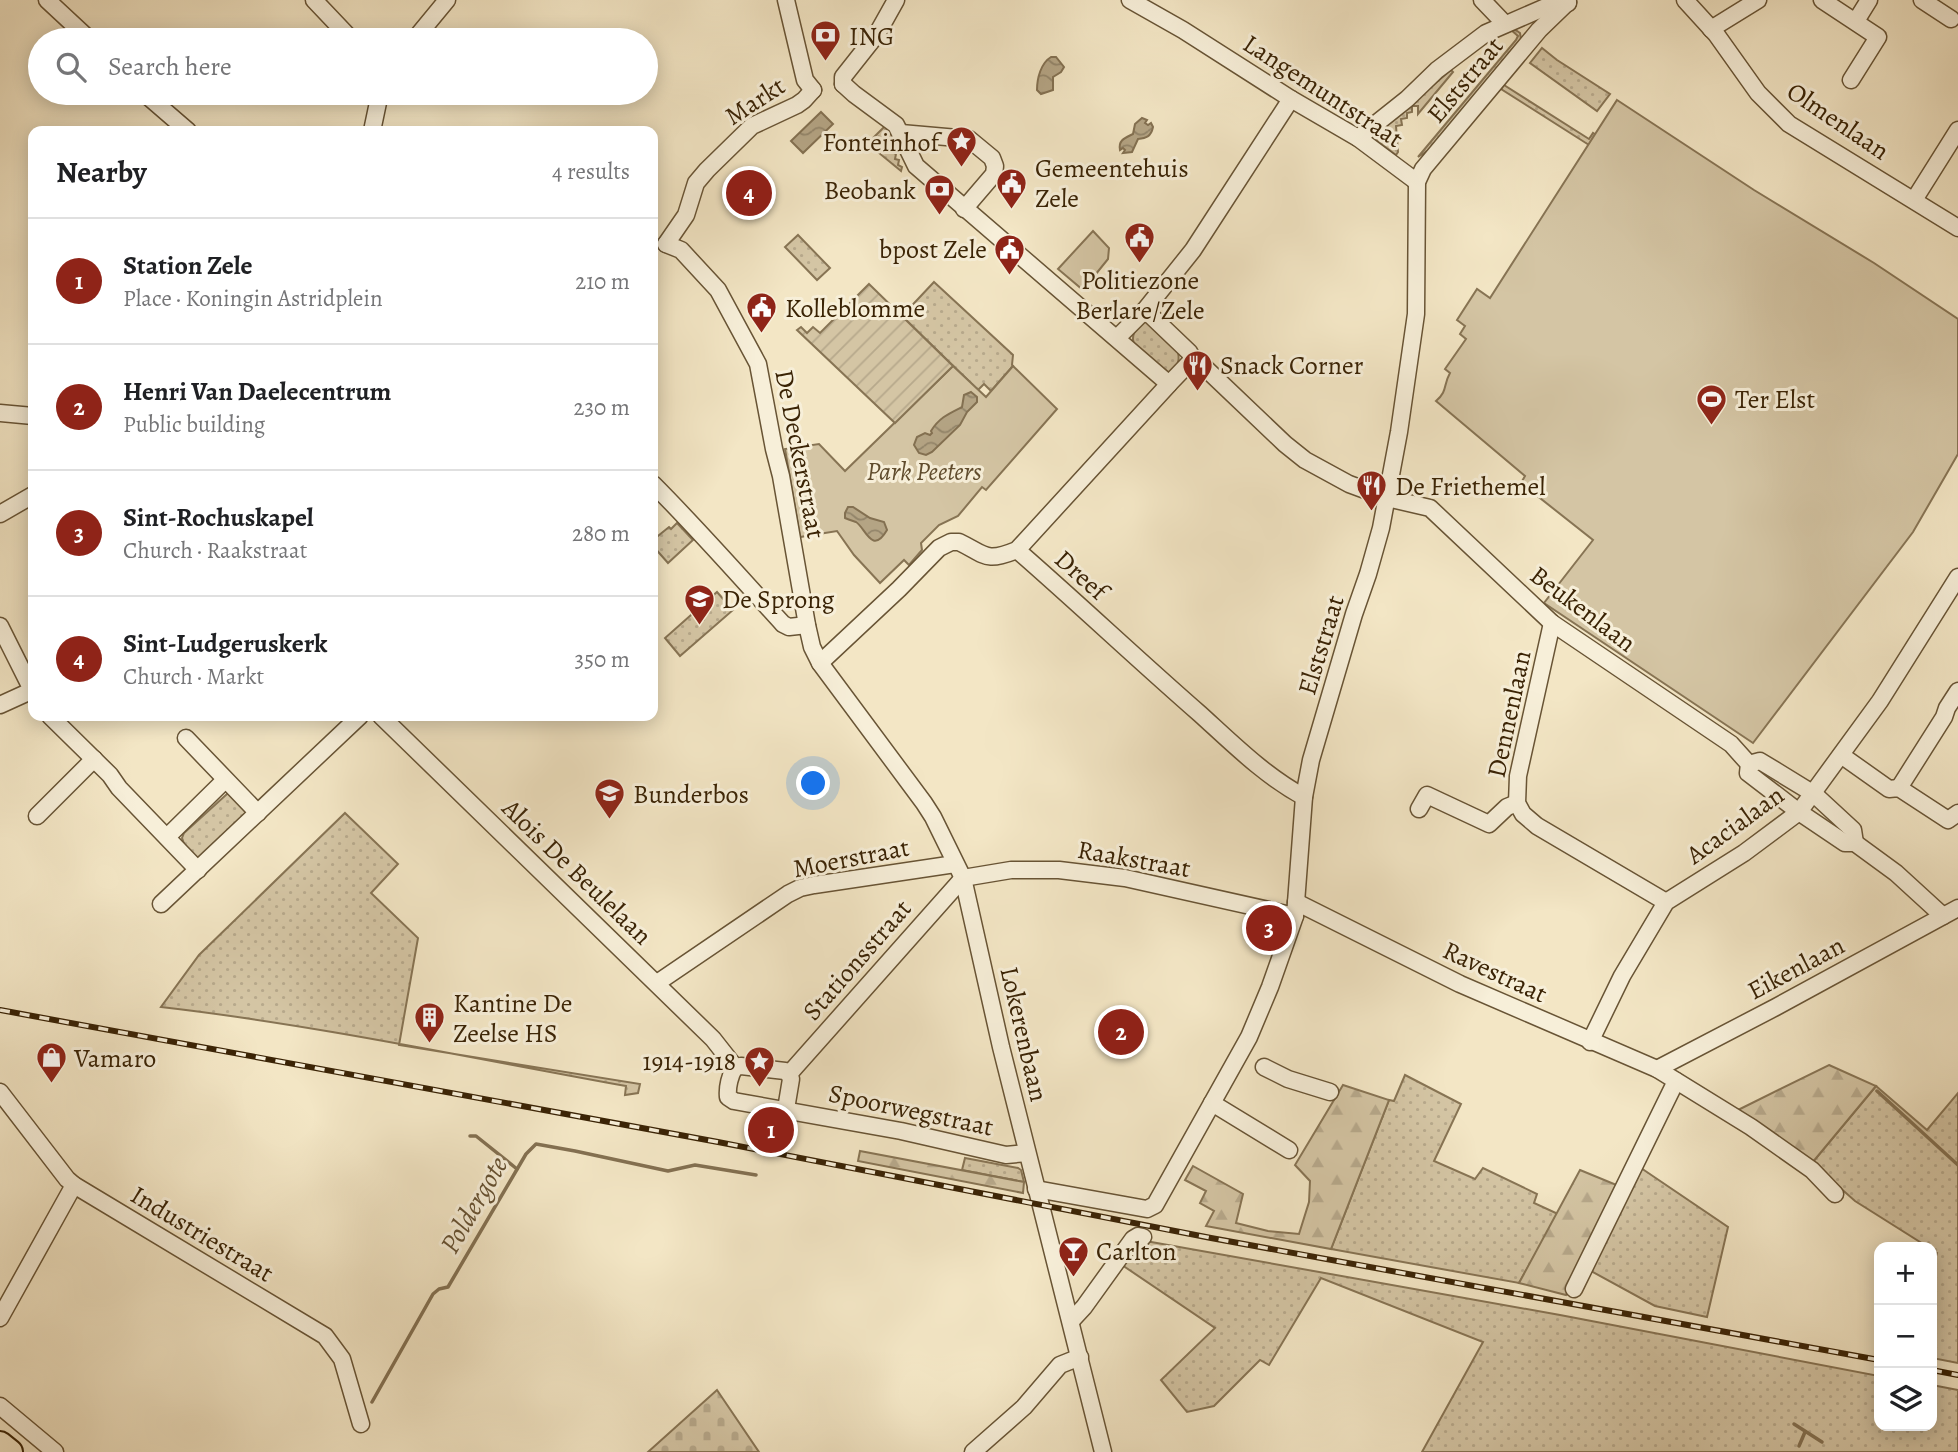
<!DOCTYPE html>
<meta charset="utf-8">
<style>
body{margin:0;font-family:Alegreya,serif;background:#f2f2f2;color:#202124}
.controls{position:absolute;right:21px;bottom:21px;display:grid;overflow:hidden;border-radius:14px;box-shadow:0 4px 18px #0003}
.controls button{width:63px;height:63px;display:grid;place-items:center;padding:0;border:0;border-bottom:2px solid #e0e0e0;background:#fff;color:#202124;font:35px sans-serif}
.you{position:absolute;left:814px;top:784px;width:24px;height:24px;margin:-18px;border:5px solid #fff;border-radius:50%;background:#1a73e8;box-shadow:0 0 0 10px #1a73e833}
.badge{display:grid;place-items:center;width:46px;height:46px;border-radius:50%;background:#8f2418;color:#fff;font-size:23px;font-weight:700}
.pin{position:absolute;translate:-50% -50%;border:4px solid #fff;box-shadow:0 2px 7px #0006}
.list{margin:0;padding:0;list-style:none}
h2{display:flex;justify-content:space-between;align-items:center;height:91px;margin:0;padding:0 28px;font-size:30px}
h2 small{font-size:23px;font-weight:400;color:#757577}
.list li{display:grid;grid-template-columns:46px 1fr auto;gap:21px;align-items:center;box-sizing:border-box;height:126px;padding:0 28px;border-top:2px solid #e0e0e0}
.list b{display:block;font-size:26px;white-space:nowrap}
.list p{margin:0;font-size:23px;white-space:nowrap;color:#757577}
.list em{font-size:23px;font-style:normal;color:#757577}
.icon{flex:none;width:38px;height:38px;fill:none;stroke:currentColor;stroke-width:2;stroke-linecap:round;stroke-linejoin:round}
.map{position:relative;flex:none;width:1958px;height:1452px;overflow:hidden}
.search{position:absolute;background:#fff;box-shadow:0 4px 18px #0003;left:28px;top:28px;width:630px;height:77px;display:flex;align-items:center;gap:18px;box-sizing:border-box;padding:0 24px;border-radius:38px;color:#757577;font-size:26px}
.panel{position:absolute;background:#fff;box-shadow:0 4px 18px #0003;left:28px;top:126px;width:630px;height:595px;border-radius:14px}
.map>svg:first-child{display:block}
</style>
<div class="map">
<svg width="1958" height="1452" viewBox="0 0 1958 1452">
<defs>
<pattern id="grass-dots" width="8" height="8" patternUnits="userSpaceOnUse" patternTransform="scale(1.75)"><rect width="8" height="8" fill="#d4c5a4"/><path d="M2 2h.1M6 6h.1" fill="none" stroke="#b7a98c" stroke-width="1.8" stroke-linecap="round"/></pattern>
<pattern id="forest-firs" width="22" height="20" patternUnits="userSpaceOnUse" patternTransform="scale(1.75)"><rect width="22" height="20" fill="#d4c5a4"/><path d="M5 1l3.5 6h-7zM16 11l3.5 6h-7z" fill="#b7a98c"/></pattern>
<pattern id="cemetery-stones" width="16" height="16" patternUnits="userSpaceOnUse" patternTransform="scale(1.75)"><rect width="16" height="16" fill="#d4c5a4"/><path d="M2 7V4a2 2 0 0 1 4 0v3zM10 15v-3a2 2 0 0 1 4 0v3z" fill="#b7a98c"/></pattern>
<pattern id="garden-furrows" width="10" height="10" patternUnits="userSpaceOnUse" patternTransform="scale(1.75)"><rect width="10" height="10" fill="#d4c5a4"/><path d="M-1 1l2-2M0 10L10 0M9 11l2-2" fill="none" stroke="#b7a98c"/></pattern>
<pattern id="water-waves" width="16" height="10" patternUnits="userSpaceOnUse" patternTransform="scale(1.75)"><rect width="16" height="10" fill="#b4a484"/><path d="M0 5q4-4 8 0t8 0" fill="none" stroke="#93856a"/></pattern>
</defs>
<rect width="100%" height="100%" fill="#f3e6c5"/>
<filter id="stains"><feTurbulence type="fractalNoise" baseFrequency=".00286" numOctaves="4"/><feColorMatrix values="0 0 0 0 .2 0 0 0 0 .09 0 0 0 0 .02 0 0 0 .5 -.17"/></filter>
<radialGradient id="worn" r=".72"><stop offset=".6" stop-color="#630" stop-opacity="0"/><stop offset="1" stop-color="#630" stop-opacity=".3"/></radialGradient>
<g fill="url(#grass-dots)" stroke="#877454" stroke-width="2">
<polygon points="1513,28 1520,33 1521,39 1429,150 1418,157 1516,40 1518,36 1511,30"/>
<polygon points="1542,48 1557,60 1610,94 1597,111 1530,63"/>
<polygon points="1451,70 1453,72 1418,114 1418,106 1412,106 1412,112 1407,113 1407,118 1401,119 1402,125 1396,126 1398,152 1396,155 1376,140 1376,133"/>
<polygon points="1504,85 1589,139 1593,133 1596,135 1589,145 1501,89"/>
<polygon points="885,126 893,133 890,145 894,147 892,152 896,154 895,159 899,160 898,165 902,167 901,171 879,153 873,138"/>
<polygon points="798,235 830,268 817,280 785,247"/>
<polygon points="934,282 1013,355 1012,365 1013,366 991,391 984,384 978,390 902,316"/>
<path d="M1144,320L1178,352C1180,362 1177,367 1170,374H1166L1135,346C1129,335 1137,328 1144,320Z"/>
<polygon points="677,523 693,540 668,563 653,546 653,540 669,527 671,529"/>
<polygon points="717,592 733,610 680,656 665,638"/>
<path d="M227,794H231L247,813L200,859C191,856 184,847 182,838L184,833Z"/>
<path d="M345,813L398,864L371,893L418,938L399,1045L640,1084L638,1093L625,1095L626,1086C471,1058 317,1025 161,1007L199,955Z"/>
<polygon points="1405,1075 1461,1104 1434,1161 1475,1179 1483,1168 1537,1194 1534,1203 1558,1214 1519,1283 1331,1249 1389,1100 1394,1101"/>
<polygon points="1876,1086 1927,1130 1958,1093 1958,1363 1932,1358 1932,1269 1937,1253 1932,1250 1932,1247 1928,1247 1855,1201 1812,1163"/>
<polygon points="965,1158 1018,1168 1021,1170 1024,1182 962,1170"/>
<polygon points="1638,1166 1728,1227 1707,1317 1655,1306 1580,1265"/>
<polygon points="1140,1240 1560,1315 1879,1376 1879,1426 1932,1426 1932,1385 1958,1390 1958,1452 1422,1452 1483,1342 1321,1278 1269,1365 1260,1360 1214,1406 1187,1412 1161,1380 1215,1328 1122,1265"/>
</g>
<g fill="url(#forest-firs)" stroke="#877454" stroke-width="2">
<polygon points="1829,1065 1876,1086 1812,1163 1736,1111"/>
<polygon points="1343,1085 1389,1100 1331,1249 1206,1226 1214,1211 1200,1203 1206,1191 1185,1180 1193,1166 1243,1194 1236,1223 1268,1231 1299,1234 1309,1202 1310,1181 1295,1165"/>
<polygon points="860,1151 1024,1182 1023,1193 858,1161"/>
<polygon points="1580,1170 1619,1186 1566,1295 1519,1283"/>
</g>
<polygon fill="url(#cemetery-stones)" stroke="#877454" stroke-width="2" points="717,1390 759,1452 648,1452"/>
<g fill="#d4c5a4" stroke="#877454" stroke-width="2">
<path d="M1617,100L1754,190L1874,263L1958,319V454L1913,532L1753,743L1544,603L1593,540L1521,483L1525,476L1436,401C1448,391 1443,385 1450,373L1445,369L1466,339L1460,334L1465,326L1457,320L1477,289L1490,298Z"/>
<polygon points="1093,231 1109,248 1108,259 1083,290 1058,269"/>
<polygon points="953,366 986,397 1013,366 1057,409 986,490 982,487 958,516 939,525 921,543 922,550 909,565 904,560 880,583 854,555 837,531 800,537 785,449 819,444 845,471"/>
</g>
<polygon fill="url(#garden-furrows)" stroke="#877454" stroke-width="2" points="869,284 953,366 895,423 797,330 801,327 807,333 813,327 820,333"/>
<g fill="url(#water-waves)" stroke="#837051" stroke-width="2">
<path d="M1051,57H1056L1064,67L1061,72L1053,77V90L1041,94L1037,90C1037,78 1041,63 1051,57Z"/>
<polygon points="821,112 833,124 803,153 791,141"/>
<path d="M1142,118L1147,120L1145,123L1148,125L1151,123L1153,127C1151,137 1146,138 1138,139L1132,152L1123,153L1125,150L1123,148L1120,150C1118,140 1125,138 1133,134L1135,124Z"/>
<path d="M971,392L977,397V402L967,412L960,425L932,452L926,455L919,453L914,445L917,437L925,433L930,435L932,433L931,431C939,418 948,414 962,407L964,395Z"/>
<path d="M848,507H853L870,518L884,522L887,530C872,556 865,527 856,522C853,521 849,520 845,518V513Z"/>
</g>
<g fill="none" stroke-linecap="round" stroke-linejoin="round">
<g stroke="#837051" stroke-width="3.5">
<polyline points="1877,1091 1958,1165"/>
<polyline points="470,1136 476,1136 517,1169"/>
<polyline points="372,1402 433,1294 439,1289 448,1287 526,1154 536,1144 575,1151 668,1171 695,1165 756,1175"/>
<polyline points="1794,1424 1822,1442"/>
<polyline points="1799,1446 1805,1432"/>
</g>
<defs>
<g id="minor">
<polyline points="47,0 90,40"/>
<polyline points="314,0 352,40"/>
<polyline points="786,0 805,80 813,90"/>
<polyline points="1130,0 1183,30 1291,99 1358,138 1417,182"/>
<polyline points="1482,0 1505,24"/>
<polyline points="1685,0 1716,34 1758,93 1789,124 1958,228"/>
<polyline points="1822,0 1878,37 1851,80"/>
<polyline points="1922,0 1951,19"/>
<polyline points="1856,21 1869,0"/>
<polyline points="1711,29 1758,0"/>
<polyline points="414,40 447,0"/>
<polyline points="843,84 854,94 896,125 916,166 1169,384 1193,359"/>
<polyline points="843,84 843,77 877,34 896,0"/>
<polyline points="144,93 188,131"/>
<polyline points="372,131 380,93"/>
<polyline points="901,133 969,139 992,158 995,166 994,174 964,209"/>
<polyline points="1358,138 1407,99 1437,70 1486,33 1548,6 1568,3"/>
<polyline points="1914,200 1958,130"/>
<polyline points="666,244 681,250 718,290 758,364 774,449 781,476 807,625 812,647 820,663 924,803 933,817 963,878 1001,1047 1103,1452"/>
<polyline points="666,244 686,215 696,183 707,170 752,126 797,105 804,100 813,90"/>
<polyline points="1145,310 1193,250 1291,99"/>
<polyline points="1117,338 1145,310 1189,352 1193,359 1201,364 1285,444 1305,460 1349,484 1387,498 1430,508 1552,623 1731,744 1749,764 1748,773 1799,812 1845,843 1855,843 1896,873 1943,916"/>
<polyline points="0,413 33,416"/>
<path d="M653,484C698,529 740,577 783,624L789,627L807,625"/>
<polyline points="0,514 33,495"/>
<path d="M1017,550C1079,604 1138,660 1200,714C1233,744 1265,776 1304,797"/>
<polyline points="1552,623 1518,776 1517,803 1523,814 1537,826 1666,902"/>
<polyline points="0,626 33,692"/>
<path d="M820,663L899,589L939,548L951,542H959C986,555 985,563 1017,550L1169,384"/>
<polyline points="0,705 33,690"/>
<polyline points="50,716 110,775 119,788 198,870"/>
<polyline points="381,716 713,1039 735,1067"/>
<polyline points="186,738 258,813"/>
<polyline points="1841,755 1889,789 1899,788 1948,820 1958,813"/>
<polyline points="1749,764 1760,761 1814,794 1853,830 1855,843"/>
<polyline points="1899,788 1944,717 1947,708 1958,691"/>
<polyline points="1419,809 1427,795 1489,824 1507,807 1517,803"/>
<polyline points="37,816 94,759"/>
<polyline points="167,837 225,780"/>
<polyline points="963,878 1011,870 1059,870 1125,878 1295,916"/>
<polyline points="1296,902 1460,984 1657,1069 1751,1127 1812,1170 1835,1194"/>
<polyline points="161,904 360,716"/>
<polyline points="657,983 788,894 800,888 814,885 955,864"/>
<polyline points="1590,1042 1622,976 1666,902 1744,853 1799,812 1880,701 1958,577"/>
<path d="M735,1067C730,1075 727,1087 728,1097L734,1101L901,1131L1006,1155L1027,1153"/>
<polyline points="735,1067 741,1066 785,1071 789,1074"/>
<polyline points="1264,1067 1288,1079 1330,1092"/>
<polyline points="1657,1069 1776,1007 1958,908"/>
<polyline points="789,1074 963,878"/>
<polyline points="0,1092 67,1179 74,1185 325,1336 342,1359 361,1424"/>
<polyline points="1212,1103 1289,1150"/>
<polyline points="786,1109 791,1079 789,1074"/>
<polyline points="1036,1189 1147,1209 1155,1205 1249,1037 1270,987 1295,916 1304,797 1311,760 1354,614 1368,574 1381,528 1399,432 1416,314 1417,182 1423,169 1438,151 1539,30 1568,2"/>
<polyline points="1574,1289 1676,1081"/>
<polyline points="0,1318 74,1185"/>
<polyline points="1071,1321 1084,1307 1133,1239 1138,1236 1143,1237"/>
<polyline points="0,1406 55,1452"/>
<polyline points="973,1452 1024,1407 1060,1365 1080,1357"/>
</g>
<polyline id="highway" points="0,1444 10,1452"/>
</defs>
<use href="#minor" stroke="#685435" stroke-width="19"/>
<use href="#highway" stroke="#3a2305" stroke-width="28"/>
<use href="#minor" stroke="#f7efd9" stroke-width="16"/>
<use href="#highway" stroke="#f3e6c5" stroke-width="24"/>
<defs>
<g id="rail">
<polyline points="0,1010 718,1142 1211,1238 1879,1360"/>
<polyline points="1932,1370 1958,1375"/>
</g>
</defs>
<use href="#rail" stroke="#3a2305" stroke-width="6"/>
<use href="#rail" stroke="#f7efd9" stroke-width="3.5" stroke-dasharray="10" stroke-linecap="butt"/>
</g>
<defs>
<symbol id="bank-pin" viewBox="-11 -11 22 30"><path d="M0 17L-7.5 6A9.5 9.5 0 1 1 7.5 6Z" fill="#8f2418" stroke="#f7efd9"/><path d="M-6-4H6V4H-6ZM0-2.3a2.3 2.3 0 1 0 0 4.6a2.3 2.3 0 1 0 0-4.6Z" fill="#fff"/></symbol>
<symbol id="sight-pin" viewBox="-11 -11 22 30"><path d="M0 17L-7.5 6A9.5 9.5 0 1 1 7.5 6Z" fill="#8f2418" stroke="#f7efd9"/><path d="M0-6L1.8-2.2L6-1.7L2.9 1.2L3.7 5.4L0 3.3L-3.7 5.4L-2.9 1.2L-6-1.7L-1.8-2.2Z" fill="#fff"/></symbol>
<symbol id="civic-pin" viewBox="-11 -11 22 30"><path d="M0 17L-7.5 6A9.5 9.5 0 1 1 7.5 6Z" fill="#8f2418" stroke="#f7efd9"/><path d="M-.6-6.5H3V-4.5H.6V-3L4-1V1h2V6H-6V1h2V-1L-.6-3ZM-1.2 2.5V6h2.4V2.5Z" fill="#fff"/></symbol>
<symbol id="restaurant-pin" viewBox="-11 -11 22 30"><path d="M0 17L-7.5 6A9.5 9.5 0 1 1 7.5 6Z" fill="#8f2418" stroke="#f7efd9"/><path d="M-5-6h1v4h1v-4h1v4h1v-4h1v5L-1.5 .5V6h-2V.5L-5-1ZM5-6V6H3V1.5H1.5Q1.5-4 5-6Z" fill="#fff"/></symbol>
<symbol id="stadium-pin" viewBox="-11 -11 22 30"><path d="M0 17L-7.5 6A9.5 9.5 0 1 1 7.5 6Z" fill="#8f2418" stroke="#f7efd9"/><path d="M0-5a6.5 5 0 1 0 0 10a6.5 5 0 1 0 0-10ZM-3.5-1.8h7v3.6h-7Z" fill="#fff"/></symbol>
<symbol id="school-pin" viewBox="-11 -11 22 30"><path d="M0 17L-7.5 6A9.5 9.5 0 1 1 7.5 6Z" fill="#8f2418" stroke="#f7efd9"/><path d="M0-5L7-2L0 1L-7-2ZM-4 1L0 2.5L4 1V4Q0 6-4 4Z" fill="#fff"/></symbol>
<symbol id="building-pin" viewBox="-11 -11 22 30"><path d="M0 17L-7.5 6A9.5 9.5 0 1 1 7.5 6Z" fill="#8f2418" stroke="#f7efd9"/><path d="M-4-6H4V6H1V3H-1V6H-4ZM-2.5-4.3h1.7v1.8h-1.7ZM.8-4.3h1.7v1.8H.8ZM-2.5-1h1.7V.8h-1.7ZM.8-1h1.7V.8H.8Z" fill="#fff"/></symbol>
<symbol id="shop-pin" viewBox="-11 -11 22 30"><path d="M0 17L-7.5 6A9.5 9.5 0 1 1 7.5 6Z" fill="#8f2418" stroke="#f7efd9"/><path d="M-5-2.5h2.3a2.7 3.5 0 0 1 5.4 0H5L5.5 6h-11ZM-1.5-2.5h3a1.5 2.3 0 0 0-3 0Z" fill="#fff"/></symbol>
<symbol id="bar-pin" viewBox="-11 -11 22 30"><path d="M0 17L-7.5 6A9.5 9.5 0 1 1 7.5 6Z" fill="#8f2418" stroke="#f7efd9"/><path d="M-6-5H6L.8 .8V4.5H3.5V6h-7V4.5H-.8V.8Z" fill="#fff"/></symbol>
</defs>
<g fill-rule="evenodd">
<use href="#bank-pin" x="808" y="18" width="35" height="47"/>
<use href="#sight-pin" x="944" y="124" width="35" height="47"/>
<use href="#civic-pin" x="994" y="166" width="35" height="47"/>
<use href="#bank-pin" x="922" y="172" width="35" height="47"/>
<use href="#civic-pin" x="1122" y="220" width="35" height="47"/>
<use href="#civic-pin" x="992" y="232" width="35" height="47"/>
<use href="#civic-pin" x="744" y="290" width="35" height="47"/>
<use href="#restaurant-pin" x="1180" y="348" width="35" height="47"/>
<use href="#stadium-pin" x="1694" y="382" width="35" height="47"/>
<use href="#restaurant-pin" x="1354" y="468" width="35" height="47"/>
<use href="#school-pin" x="682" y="582" width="35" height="47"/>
<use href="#school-pin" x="592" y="776" width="35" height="47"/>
<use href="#building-pin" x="412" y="1000" width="35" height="47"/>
<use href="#shop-pin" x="34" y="1040" width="35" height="47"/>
<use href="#sight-pin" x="742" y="1044" width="35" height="47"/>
<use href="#bar-pin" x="1056" y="1234" width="35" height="47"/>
</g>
<g text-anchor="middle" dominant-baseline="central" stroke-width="6" stroke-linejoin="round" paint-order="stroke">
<g font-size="26" fill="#3a2305" stroke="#f7efd9" text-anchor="start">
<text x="849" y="36">ING</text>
<text x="939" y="142" text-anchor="end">Fonteinhof</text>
<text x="1035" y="168">Gemeentehuis<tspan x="1035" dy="30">Zele</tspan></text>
<text x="916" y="190" text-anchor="end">Beobank</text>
<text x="987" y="249" text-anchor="end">bpost Zele</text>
<text x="1140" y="280" text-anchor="middle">Politiezone<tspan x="1140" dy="30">Berlare/Zele</tspan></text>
<text x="785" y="308">Kolleblomme</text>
<text x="1220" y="365">Snack Corner</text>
<text x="1735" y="399">Ter Elst</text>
<text x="1395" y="486">De Friethemel</text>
<text x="722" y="599">De Sprong</text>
<text x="633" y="794">Bunderbos</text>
<text x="453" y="1003">Kantine De<tspan x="453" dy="30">Zeelse HS</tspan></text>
<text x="74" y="1058">Vamaro</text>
<text x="736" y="1061" text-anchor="end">1914-1918</text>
<text x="1096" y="1251">Carlton</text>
</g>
<g font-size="26" fill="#3a2305" stroke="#f7efd9">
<text transform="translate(1465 80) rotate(-50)">Elststraat</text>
<text transform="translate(1323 91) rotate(33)">Langemuntstraat</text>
<text transform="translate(755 101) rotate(-33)">Markt</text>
<text transform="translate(1838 121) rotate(34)">Olmenlaan</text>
<text transform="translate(800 454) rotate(79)">De Deckerstraat</text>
<text transform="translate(1081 575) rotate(42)">Dreef</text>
<text transform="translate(1583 609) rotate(37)">Beukenlaan</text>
<text transform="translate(1321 645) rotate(-73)">Elststraat</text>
<text transform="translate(1509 714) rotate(-78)">Dennenlaan</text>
<text transform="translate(1735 825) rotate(-36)">Acacialaan</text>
<text transform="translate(851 858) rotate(-11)">Moerstraat</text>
<text transform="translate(1134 859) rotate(10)">Raakstraat</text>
<text transform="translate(577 872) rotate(44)">Alois De Beulelaan</text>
<text transform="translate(857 960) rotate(-49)">Stationsstraat</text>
<text transform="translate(1796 968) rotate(-28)">Eikenlaan</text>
<text transform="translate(1495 972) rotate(25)">Ravestraat</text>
<text transform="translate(1024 1034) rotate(77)">Lokerenbaan</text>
<text transform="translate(911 1110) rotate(12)">Spoorwegstraat</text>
<text transform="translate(202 1234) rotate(31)">Industriestraat</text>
</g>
<g font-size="26" font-style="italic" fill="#604c2d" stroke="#f7efd9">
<text x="924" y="471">Park Peeters</text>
</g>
<g font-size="28" font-style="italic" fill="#655031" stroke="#f7efd9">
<text transform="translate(474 1205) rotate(-60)">Poldergote</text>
</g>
</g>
<rect width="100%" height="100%" filter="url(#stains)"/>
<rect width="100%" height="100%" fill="url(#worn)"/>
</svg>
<div class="controls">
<button>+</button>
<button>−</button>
<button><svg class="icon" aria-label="layers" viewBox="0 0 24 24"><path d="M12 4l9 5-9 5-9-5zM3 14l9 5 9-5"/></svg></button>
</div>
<div class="you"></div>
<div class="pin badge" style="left:771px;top:1130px">1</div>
<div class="pin badge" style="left:1121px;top:1032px">2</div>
<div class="pin badge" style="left:1269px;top:928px">3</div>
<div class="pin badge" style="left:749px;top:193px">4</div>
<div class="search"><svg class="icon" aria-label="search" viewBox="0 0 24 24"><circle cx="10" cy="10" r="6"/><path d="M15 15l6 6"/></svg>Search here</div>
<section class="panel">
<h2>Nearby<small>4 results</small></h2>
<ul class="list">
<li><span class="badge">1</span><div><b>Station Zele</b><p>Place · Koningin Astridplein</p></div><em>210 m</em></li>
<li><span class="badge">2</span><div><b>Henri Van Daelecentrum</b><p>Public building</p></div><em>230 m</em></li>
<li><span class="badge">3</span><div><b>Sint-Rochuskapel</b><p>Church · Raakstraat</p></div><em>280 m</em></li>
<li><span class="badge">4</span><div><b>Sint-Ludgeruskerk</b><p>Church · Markt</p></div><em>350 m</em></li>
</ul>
</section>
</div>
